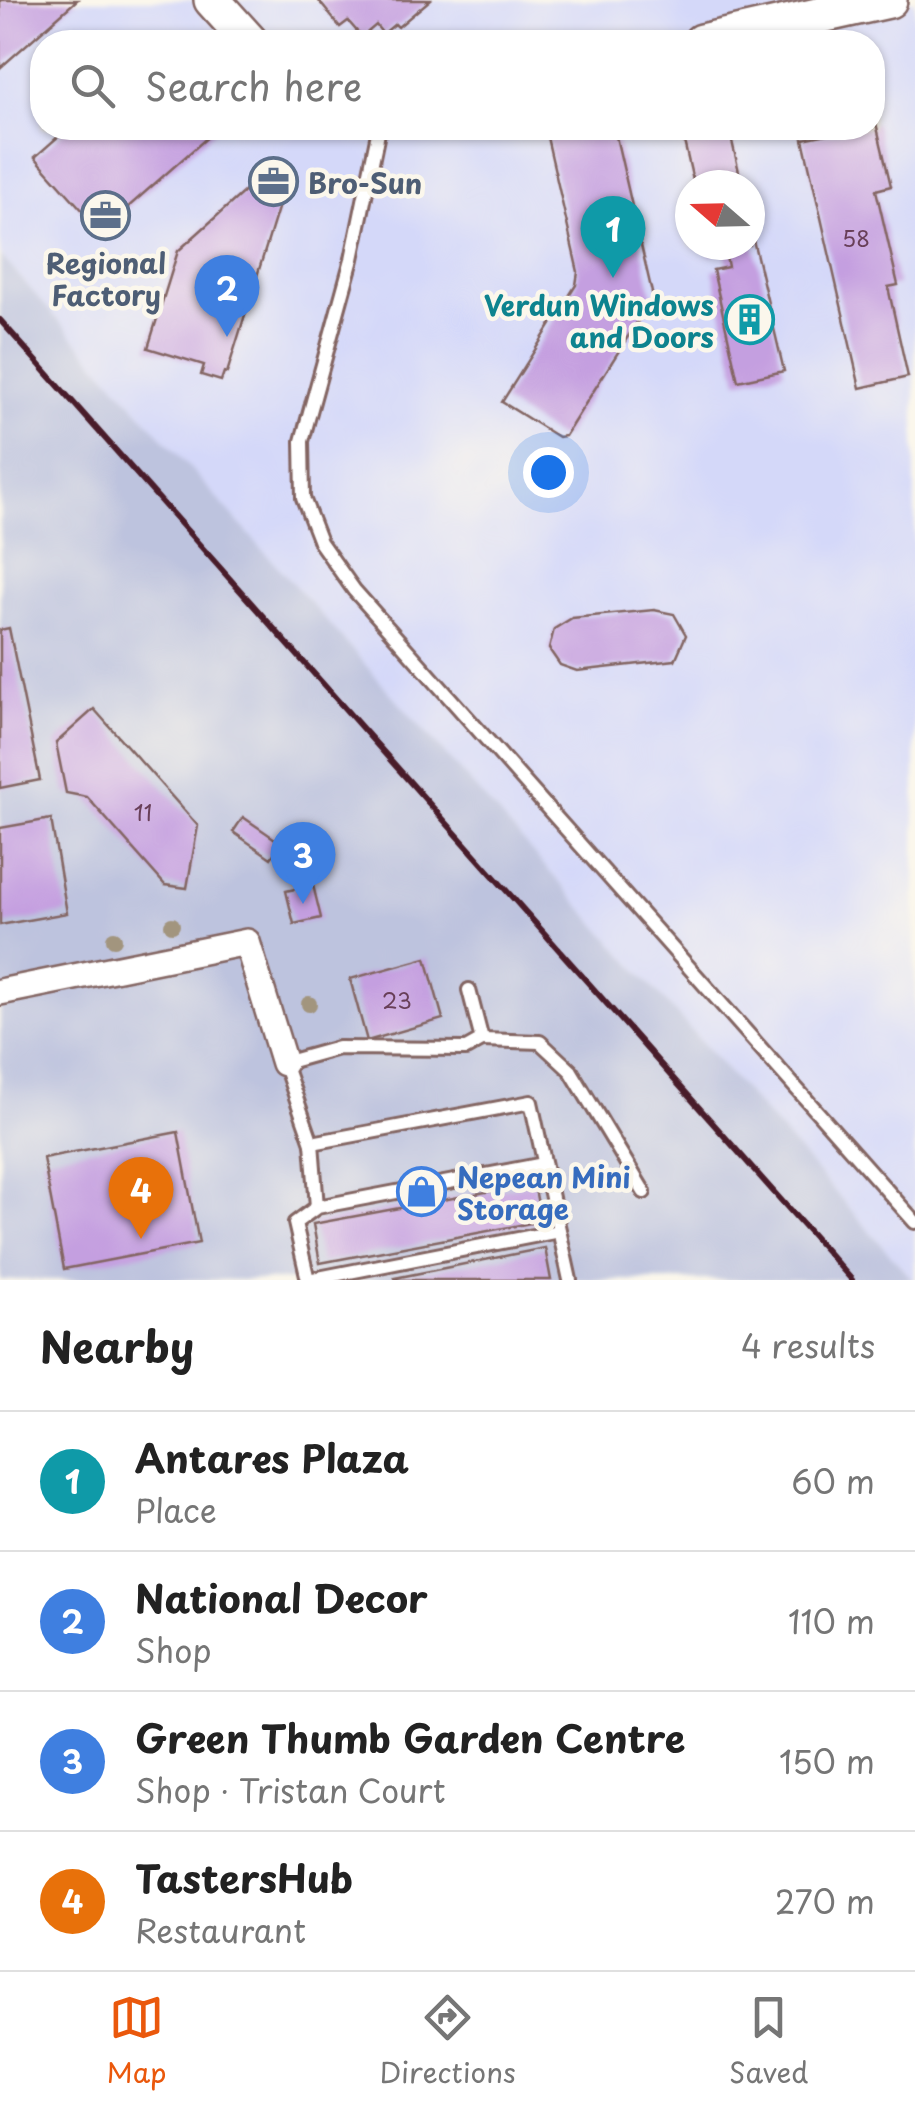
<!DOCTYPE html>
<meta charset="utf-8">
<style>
body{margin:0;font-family:"Playpen Sans",sans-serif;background:#f6f6f6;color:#222}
.compass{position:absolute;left:675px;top:170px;width:90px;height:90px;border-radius:50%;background:#fff;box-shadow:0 2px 8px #0004;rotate:290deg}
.you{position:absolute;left:548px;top:472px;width:35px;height:35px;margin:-25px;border:8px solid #fff;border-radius:50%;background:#1a73e8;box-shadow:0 0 0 15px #1a73e833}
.badge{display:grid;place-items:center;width:65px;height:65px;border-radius:50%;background:#ea580c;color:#fff;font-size:32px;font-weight:700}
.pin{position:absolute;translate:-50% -82px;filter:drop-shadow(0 2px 5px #0008)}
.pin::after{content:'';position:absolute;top:52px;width:35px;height:30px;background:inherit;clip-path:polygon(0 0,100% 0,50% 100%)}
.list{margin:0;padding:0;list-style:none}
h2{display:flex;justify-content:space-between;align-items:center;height:130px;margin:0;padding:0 40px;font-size:42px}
h2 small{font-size:32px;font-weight:400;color:#767676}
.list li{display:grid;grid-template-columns:65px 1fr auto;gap:30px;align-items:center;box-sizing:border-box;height:140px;padding:0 40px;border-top:2px solid #e0e0e0}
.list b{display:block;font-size:38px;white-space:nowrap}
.list p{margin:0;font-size:32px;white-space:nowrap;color:#767676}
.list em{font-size:32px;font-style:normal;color:#767676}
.icon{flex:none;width:55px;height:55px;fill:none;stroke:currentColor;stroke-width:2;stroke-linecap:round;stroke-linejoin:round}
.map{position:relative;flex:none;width:915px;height:1280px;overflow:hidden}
.search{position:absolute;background:#fff;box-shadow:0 2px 8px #0004;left:30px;right:30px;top:30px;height:110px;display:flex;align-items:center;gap:25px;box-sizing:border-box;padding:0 35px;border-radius:40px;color:#767676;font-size:38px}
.sheet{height:690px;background:#fff}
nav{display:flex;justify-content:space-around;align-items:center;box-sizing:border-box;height:140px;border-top:2px solid #e0e0e0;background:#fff;font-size:28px;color:#767676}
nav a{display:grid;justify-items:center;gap:5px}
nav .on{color:#ea580c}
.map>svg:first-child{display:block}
</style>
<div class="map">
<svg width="915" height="1280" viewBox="0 0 915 1280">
<rect width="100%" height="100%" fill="#fbf7ec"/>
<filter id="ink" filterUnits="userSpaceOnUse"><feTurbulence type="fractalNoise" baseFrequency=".01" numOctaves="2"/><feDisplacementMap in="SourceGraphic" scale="20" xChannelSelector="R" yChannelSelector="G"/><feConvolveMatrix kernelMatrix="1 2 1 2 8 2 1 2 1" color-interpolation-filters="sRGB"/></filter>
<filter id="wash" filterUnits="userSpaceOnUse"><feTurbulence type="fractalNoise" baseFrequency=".0048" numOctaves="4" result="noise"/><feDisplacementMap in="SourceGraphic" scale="40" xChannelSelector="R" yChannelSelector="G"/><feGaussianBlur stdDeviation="2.25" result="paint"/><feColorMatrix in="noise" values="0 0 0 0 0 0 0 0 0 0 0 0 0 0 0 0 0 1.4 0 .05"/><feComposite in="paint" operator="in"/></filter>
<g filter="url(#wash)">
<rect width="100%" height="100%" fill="#ece6c8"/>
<path fill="#d4d8f9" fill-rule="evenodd" d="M0,0H915V1280H913L0,255ZM42,42H872V128H42ZM690,185H750V245H690Z"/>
<polygon fill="#bdc3de" points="0,255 223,505 913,1280 0,1280"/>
<g id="blocks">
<g fill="#c49fe0">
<polygon points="0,0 77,0 0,68"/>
<polygon points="318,0 430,0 398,27 395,24 383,34 376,25 362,37 348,21 340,27"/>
<polygon points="876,123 891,186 876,190 898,285 888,287 908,377 860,388 803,139 856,128 872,128 872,124"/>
<polygon points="68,128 218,128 101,231 35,157"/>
<polygon points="589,128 614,128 653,297 565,436 558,437 502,402 576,285 578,272 547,137"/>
<polygon points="681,128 729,128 742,185 694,185"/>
<polygon points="264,173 284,179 281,188 284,189 227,373 224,372 221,381 201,375 204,365 148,348 178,251 257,180 262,182"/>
<polygon points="750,227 784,371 738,381 713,270 728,267 725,251 710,255 708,245 750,245"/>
<polygon points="654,610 674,614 686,635 675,660 577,671 560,665 549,649 554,629 572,618"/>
<polygon points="9,628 40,780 0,788 0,630"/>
<polygon points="94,709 198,826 187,888 165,885 87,797 66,793 56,743"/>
<polygon points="243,817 281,843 271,858 233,832"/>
<polygon points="51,819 67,913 0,925 0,828"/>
<polygon points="313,885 321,918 294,924 286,891"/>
<polygon points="426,958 443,1019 367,1041 350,979"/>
<polygon points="178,1132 199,1243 64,1269 43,1158"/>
<polygon points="534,1183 541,1221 320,1263 313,1224"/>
<polygon points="545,1248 551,1280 396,1280 395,1278"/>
</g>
</g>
</g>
<g filter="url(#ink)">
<use href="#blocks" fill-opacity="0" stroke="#836562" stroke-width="2.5"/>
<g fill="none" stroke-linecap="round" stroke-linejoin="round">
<defs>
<g id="lane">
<polyline points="379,128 352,259 302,441 303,498 320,542 354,590 915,1222"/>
<polyline points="469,990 482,1040 466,1049 338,1048 284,1063 312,1143 531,1102 570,1280"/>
<polyline points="482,1040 540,1042 571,1071 644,1192"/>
<polyline points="312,1143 317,1207 295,1223 308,1280 559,1231"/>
<polyline points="317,1207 544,1164"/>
</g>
<polyline id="street" points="0,992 247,942 284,1063"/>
<g id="secondary">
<polyline points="212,0 250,42"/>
<polyline points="701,42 889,0"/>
</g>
</defs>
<use href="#lane" stroke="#836562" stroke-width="18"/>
<use href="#street" stroke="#836562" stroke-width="30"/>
<use href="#secondary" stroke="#836562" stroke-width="40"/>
<use href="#lane" stroke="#fff" stroke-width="12"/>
<use href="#street" stroke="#fff" stroke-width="25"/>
<use href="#secondary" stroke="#fff" stroke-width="35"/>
<polyline stroke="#4a1f2b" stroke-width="6" points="0,320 852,1280"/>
</g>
<g fill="#a2957e">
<circle cx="172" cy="925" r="8"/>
<circle cx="114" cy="939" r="8"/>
<circle cx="309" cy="1004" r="8"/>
</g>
</g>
<defs>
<symbol id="office-ring" viewBox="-11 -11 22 22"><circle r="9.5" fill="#fbf7ec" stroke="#5c6f8a" stroke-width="1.5"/><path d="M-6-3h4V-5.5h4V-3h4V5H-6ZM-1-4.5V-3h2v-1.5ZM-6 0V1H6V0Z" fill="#5c6f8a"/></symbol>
<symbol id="building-ring" viewBox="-11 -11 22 22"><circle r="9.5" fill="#fbf7ec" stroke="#0f9aa8" stroke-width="1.5"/><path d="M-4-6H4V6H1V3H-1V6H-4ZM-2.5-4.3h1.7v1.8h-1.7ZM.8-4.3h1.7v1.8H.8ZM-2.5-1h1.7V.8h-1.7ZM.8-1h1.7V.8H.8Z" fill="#0f9aa8"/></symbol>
<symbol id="shop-ring" viewBox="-11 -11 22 22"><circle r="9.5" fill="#fbf7ec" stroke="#3f7fe0" stroke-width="1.5"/><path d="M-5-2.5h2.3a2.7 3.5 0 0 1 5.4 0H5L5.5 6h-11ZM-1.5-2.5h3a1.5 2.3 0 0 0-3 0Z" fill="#3f7fe0"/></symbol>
</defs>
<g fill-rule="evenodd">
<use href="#office-ring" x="246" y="154" width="55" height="55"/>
<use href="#office-ring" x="78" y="188" width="55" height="55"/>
<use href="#building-ring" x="722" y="292" width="55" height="55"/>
<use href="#shop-ring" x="394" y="1164" width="55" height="55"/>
</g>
<g text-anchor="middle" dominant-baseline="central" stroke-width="9" stroke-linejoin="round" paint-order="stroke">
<g font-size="22" fill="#683f58">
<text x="856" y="237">58</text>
<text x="143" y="811">11</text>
<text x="397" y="999">23</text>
</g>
<g font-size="28" font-weight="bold" fill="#4e5e75" stroke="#fbf7ec" text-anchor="start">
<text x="308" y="182">Bro-Sun</text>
<text x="106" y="262" text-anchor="middle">Regional<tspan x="106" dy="32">Factory</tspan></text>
</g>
<g font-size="28" font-weight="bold" fill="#0d838f" stroke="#fbf7ec" text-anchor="end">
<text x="714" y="304">Verdun Windows<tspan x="714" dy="32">and Doors</tspan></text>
</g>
<g font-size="28" font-weight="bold" fill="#366cbe" stroke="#fbf7ec" text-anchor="start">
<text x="457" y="1176">Nepean Mini<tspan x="457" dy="32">Storage</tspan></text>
</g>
</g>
</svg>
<svg class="compass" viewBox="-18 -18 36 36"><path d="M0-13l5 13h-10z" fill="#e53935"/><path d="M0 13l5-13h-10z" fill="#767676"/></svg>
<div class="you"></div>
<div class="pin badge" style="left:613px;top:278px;background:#0f9aa8">1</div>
<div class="pin badge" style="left:227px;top:337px;background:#3f7fe0">2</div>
<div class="pin badge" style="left:303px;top:904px;background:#3f7fe0">3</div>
<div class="pin badge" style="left:141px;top:1239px;background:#e8710a">4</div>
<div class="search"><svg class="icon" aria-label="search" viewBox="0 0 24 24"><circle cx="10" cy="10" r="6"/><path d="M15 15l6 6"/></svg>Search here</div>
</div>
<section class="sheet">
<h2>Nearby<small>4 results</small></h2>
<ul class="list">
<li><span class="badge" style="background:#0f9aa8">1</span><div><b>Antares Plaza</b><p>Place</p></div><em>60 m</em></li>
<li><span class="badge" style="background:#3f7fe0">2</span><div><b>National Decor</b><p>Shop</p></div><em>110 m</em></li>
<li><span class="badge" style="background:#3f7fe0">3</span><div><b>Green Thumb Garden Centre</b><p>Shop · Tristan Court</p></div><em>150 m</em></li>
<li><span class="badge" style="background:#e8710a">4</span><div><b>TastersHub</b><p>Restaurant</p></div><em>270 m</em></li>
</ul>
</section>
<nav>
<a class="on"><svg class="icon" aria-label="map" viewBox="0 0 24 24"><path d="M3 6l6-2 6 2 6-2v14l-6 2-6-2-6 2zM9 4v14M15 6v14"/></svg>Map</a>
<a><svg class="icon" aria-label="directions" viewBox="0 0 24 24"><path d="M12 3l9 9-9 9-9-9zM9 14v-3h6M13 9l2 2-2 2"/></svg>Directions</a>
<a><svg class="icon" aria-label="saved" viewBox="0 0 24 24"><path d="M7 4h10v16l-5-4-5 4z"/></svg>Saved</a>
</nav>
